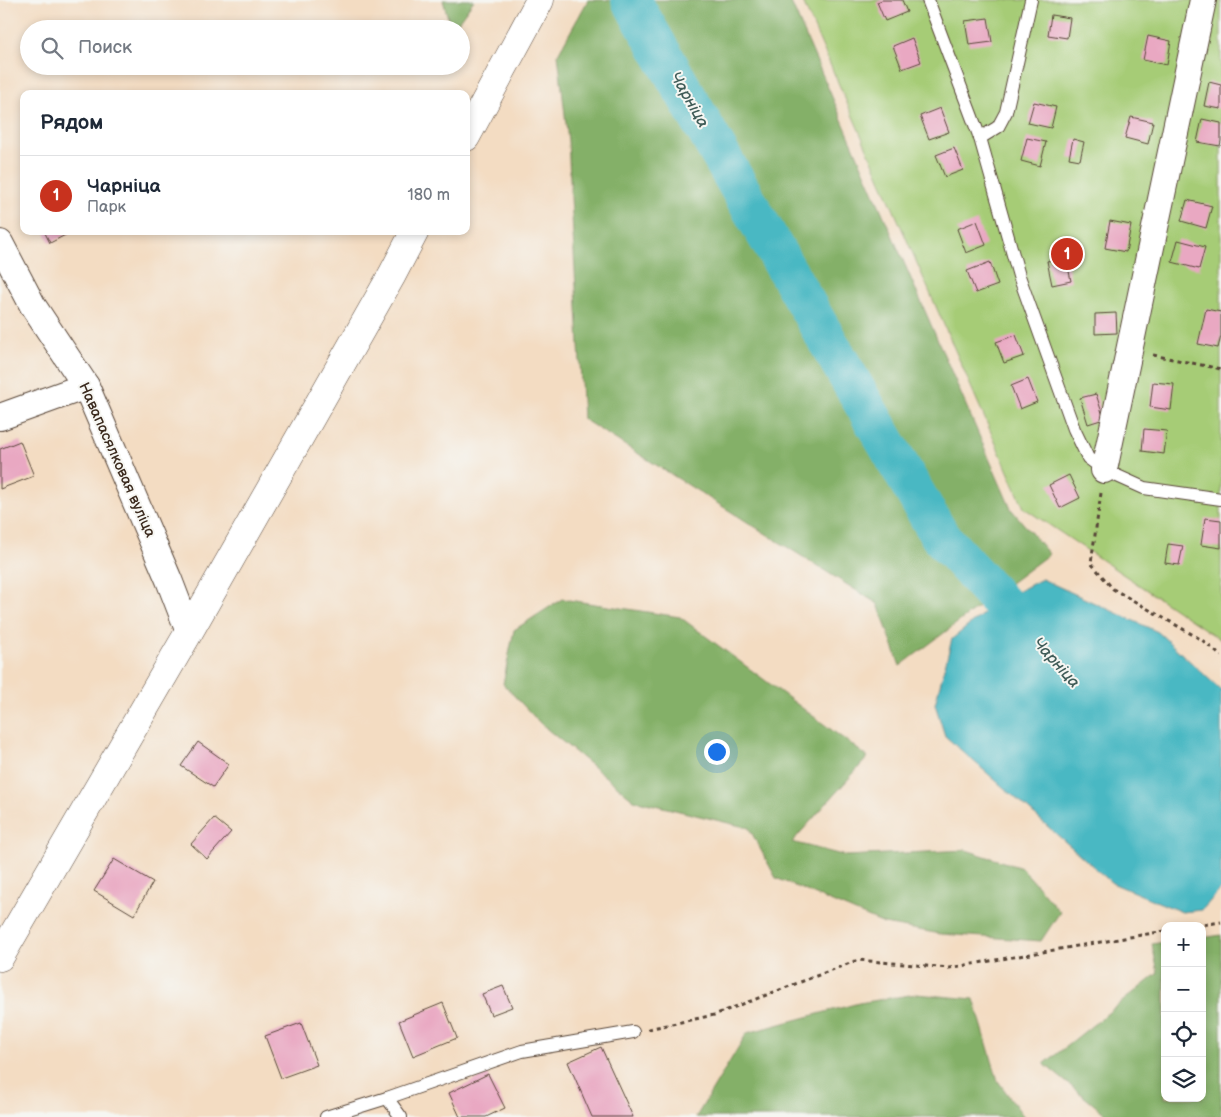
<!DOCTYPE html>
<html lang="ru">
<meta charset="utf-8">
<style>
body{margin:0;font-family:"Balsamiq Sans",sans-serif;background:#f6f6f7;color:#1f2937}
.controls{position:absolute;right:15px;bottom:15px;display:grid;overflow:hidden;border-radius:10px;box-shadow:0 2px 8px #0003}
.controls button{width:45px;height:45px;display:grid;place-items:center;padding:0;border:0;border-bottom:1px solid #e0e1e3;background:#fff;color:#1f2937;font:25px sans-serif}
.you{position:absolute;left:716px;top:751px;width:18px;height:18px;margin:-12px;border:4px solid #fff;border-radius:50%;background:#1a73e8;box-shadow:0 0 0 8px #1a73e833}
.badge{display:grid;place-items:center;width:32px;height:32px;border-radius:50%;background:#c8321e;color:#fff;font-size:16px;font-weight:700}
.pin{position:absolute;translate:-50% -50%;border:2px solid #fff;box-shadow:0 1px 5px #0006}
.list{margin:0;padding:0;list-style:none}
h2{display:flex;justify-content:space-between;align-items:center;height:65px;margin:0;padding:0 20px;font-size:21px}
h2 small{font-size:16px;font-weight:400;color:#747a83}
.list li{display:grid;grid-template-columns:32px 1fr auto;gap:15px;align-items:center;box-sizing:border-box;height:80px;padding:0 20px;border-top:1px solid #e0e1e3}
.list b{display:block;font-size:19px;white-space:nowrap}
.list p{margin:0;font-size:16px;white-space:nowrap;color:#747a83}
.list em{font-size:16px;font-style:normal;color:#747a83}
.icon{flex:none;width:28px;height:28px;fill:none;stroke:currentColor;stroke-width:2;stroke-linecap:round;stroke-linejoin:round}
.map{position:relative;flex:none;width:1221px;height:1117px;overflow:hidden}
.search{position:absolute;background:#fff;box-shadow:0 2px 8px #0003;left:20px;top:20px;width:450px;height:55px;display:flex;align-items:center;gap:12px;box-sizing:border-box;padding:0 18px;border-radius:28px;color:#747a83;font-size:19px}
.panel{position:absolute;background:#fff;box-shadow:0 2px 8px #0003;left:20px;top:90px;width:450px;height:145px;border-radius:10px}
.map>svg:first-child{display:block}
</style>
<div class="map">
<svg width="1221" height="1117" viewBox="0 0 1221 1117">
<rect width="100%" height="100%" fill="#f6f6f2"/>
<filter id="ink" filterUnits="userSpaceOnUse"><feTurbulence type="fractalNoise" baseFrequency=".02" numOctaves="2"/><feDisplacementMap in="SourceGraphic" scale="10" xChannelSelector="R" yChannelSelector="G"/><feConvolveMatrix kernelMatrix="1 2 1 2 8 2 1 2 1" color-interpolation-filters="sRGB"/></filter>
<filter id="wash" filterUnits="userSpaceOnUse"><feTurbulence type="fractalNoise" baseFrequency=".0096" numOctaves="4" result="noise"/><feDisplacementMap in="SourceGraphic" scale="20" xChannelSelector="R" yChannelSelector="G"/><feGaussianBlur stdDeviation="1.12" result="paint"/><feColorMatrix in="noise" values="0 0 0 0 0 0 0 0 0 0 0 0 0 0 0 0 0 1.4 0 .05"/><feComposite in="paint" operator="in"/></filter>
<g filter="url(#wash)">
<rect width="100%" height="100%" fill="#f3dcc2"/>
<polygon fill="#a6cc76" stroke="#707b4a" points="802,0 1221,0 1221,640 1024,508"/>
<g fill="#84b067" stroke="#606d42">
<polygon points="443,0 474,0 453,29 451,29"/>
<polygon points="588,0 790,0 1011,509 1049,554 900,666 878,604 583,419 568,141 558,54"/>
<polygon points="562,599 680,617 868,757 792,842 846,856 966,850 1022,868 1060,912 1041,941 941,934 884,924 776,878 749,828 634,800 542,725 503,684 514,630"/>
<polygon points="1221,935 1221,1117 1109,1117 1044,1064 1158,973 1152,944 1165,942 1165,1098 1202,1098 1202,938"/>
<polygon points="916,994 974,999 998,1081 1024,1117 696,1117 747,1033 859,1003"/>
</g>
<polygon fill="#4ab8c3" stroke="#427170" points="1042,579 1158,632 1221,690 1221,889 1202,910 1182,912 1112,883 945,736 935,704 952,639 999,601"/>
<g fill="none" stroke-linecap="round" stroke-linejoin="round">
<polyline stroke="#4ab8c3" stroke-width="40" points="631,0 940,536 1036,641"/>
</g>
<g id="blocks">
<g fill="#e9a8c2">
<polygon points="882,0 902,0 907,12 885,21 877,2"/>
<polygon points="1051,15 1070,18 1067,38 1048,35"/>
<polygon points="988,18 992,42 969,45 965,21"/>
<polygon points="1148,36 1171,41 1167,65 1143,60"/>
<polygon points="912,38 921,62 902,69 893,46"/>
<polygon points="1209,82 1221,85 1221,109 1204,106"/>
<polygon points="1034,102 1056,107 1051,128 1028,123"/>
<polygon points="940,108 949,132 929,139 920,116"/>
<polygon points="1131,117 1153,122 1148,144 1125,138"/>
<polygon points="1202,119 1221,123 1221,141 1220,146 1197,142"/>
<polygon points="1027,138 1046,142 1040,166 1021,161"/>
<polygon points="1073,139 1084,142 1080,160 1069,158"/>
<polygon points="954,148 963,170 945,177 936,155"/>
<polygon points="1187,200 1212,206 1206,228 1181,221"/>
<polygon points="977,221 986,245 966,253 957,229"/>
<polygon points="1110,221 1131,225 1126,252 1105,248"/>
<polygon points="44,231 73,231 50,243"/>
<polygon points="1178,240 1205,247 1199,269 1172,262"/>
<polygon points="1066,257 1071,281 1052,285 1047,261"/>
<polygon points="990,262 998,285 976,293 967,271"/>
<polygon points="1206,309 1221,312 1221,336 1218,348 1198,344"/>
<polygon points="1116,313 1117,333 1095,334 1095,314"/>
<polygon points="1016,335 1024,356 1004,363 996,342"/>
<polygon points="1028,379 1037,402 1020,409 1011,386"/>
<polygon points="1153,382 1174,384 1171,410 1150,407"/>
<polygon points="1096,394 1104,419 1088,424 1080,398"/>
<polygon points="1144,429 1167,431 1164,454 1142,451"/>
<polygon points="20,441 34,476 0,489 0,449"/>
<polygon points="1069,475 1080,498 1060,508 1049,485"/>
<polygon points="1205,518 1221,520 1221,548 1201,545"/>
<polygon points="1168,544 1183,546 1179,565 1165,563"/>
<polygon points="198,742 229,764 213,787 181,766"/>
<polygon points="214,818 231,832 207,859 191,844"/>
<polygon points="114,859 153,882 134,915 94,891"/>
<polygon points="503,986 512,1007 491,1015 482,994"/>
<polygon points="443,1003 457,1038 413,1056 399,1021"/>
<polygon points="301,1023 317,1065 281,1078 265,1036"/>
<polygon points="601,1047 633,1117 592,1117 568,1062"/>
<polygon points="488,1074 505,1108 486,1117 460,1117 449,1093"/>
</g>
</g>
</g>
<g filter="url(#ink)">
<use href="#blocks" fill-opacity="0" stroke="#574537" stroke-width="1"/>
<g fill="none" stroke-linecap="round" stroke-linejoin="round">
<defs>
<g id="lane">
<polyline points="928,0 980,138 1019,276 1074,429 1088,458 1104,470 1144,488 1221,499"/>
<polyline points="980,138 998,127 1006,112 1031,0"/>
<polyline points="387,1098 401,1117"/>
<polyline points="326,1117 387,1098 522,1051 633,1032"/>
</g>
<g id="street">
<polyline points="0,243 33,306 86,386 169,580 189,632"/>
<polyline points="0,417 86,386"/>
<polyline points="1104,470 1203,0"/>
</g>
<g id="secondary">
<polyline points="466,137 540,0"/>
<polyline points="0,957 189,632 392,275 415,231"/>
</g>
</defs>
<use href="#lane" stroke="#574537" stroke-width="14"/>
<use href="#street" stroke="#574537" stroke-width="28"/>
<use href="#secondary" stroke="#574537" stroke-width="29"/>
<g stroke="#574537" stroke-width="3" stroke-dasharray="4 4" stroke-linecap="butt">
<polyline points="1153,355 1221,369"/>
<polyline points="1101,493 1091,563 1113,589 1202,640 1221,656"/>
<polyline points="1196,926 1221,922"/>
<polyline points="648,1029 714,1015 858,960 949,968 1165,931"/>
</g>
<use href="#lane" stroke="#fff" stroke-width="12"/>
<use href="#street" stroke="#fff" stroke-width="26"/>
<use href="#secondary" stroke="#fff" stroke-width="28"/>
</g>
</g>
<g text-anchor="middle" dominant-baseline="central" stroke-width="4" stroke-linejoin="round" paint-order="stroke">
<g font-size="15" fill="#3b2a1e" stroke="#f6f6f2">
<text transform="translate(117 460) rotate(66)">Навапасялковая вуліца</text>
</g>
<g font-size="16" font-style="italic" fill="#405c58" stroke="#f6f6f2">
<text transform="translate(689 100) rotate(60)">Чарніца</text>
<text transform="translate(1056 663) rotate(48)">Чарніца</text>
</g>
</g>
</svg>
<div class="controls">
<button>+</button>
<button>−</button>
<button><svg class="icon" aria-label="locate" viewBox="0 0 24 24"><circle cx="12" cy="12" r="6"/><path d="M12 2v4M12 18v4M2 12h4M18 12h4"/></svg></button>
<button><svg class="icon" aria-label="layers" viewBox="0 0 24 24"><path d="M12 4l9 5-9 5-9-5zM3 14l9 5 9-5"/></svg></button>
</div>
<div class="you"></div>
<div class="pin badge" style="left:1067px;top:254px">1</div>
<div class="search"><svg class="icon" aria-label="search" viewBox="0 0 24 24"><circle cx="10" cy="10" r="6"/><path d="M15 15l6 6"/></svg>Поиск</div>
<section class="panel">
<h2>Рядом<small></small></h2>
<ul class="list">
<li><span class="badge">1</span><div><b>Чарніца</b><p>Парк</p></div><em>180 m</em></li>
</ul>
</section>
</div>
